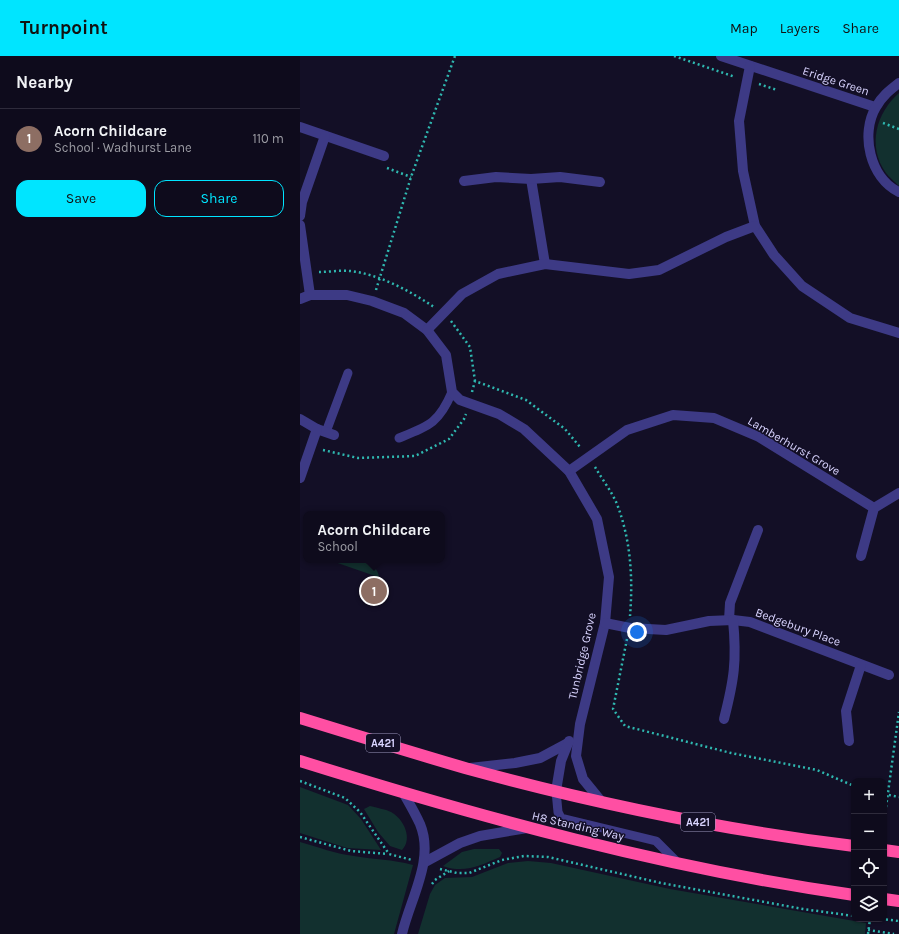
<!DOCTYPE html>
<meta charset="utf-8">
<style>
body{margin:0;font-family:Karla,sans-serif;background:#171425;color:#f1f3f6}
.controls{position:absolute;right:12px;bottom:12px;display:grid;overflow:hidden;border-radius:8px;box-shadow:0 1px 3px #0004}
.controls button{width:36px;height:36px;display:grid;place-items:center;padding:0;border:0;border-bottom:1px solid #2e2b3b;background:#0e0b1c;color:#f1f3f6;font:20px sans-serif}
.you{position:absolute;left:337px;top:576px;width:14px;height:14px;margin:-10px;border:3px solid #fff;border-radius:50%;background:#1a73e8;box-shadow:0 0 0 6px #1a73e833}
.badge{display:grid;place-items:center;width:26px;height:26px;border-radius:50%;background:#00e5ff;color:#fff;font-size:13px;font-weight:700}
.pin{position:absolute;translate:-50% -50%;border:2px solid #fff;box-shadow:0 1px 4px #0006}
.popup{position:absolute;left:3px;top:455px;width:142px;height:52px;box-sizing:border-box;display:grid;place-content:center;border-radius:8px;background:#0e0b1c;filter:drop-shadow(0 1px 3px #0005);font-size:13px;white-space:nowrap;color:#9b9ba3}
.popup b{font-size:15px;color:#f1f3f6}
.popup::after{content:'';position:absolute;left:50%;top:100%;margin-left:-8px;border:8px solid transparent;border-top-color:#0e0b1c}
.list{margin:0;padding:0;list-style:none}
h2{display:flex;justify-content:space-between;align-items:center;height:52px;margin:0;padding:0 16px;font-size:17px}
h2 small{font-size:13px;font-weight:400;color:#9b9ba3}
.list li{display:grid;grid-template-columns:26px 1fr auto;gap:12px;align-items:center;box-sizing:border-box;height:60px;padding:0 16px;border-top:1px solid #2e2b3b}
.list b{display:block;font-size:15px;white-space:nowrap}
.list p{margin:0;font-size:13px;white-space:nowrap;color:#9b9ba3}
.list em{font-size:13px;font-style:normal;color:#9b9ba3}
.actions{display:flex;gap:8px;padding:12px 16px}
.actions a{flex:1;padding:9px 0;border:1px solid #00e5ff;border-radius:12px;text-align:center;font-size:14px;color:#00e5ff}
.actions .main{background:#00e5ff;color:#111}
.icon{flex:none;width:22px;height:22px;fill:none;stroke:currentColor;stroke-width:2;stroke-linecap:round;stroke-linejoin:round}
.map{position:relative;flex:none;width:599px;height:878px;overflow:hidden}
header{display:flex;align-items:center;gap:24px;box-sizing:border-box;height:56px;padding:0 20px;background:#00e5ff;color:#111}
header strong{font-size:19px}
nav{display:flex;gap:22px;margin-inline-start:auto;font-size:14px}
main{display:flex}
aside{flex:1;background:#0e0b1c}
.map>svg:first-child{display:block}
</style>
<header>
<strong>Turnpoint</strong>
<nav><a>Map</a><a>Layers</a><a>Share</a></nav>
</header>
<main>
<aside>
<h2>Nearby<small></small></h2>
<ul class="list">
<li><span class="badge" style="background:#8d6e63">1</span><div><b>Acorn Childcare</b><p>School · Wadhurst Lane</p></div><em>110 m</em></li>
</ul>
<div class="actions"><a class="main">Save</a><a>Share</a></div>
</aside>
<div class="map">
<svg width="599" height="878" viewBox="0 0 599 878">
<rect width="100%" height="100%" fill="#130f26"/>
<g fill="#12302f">
<path d="M599,37V130C595,126 589,121 586,117C567,90 576,57 599,37Z"/>
<path d="M29,504C46,504 86,501 78,529L72,531L75,520Z"/>
<polygon points="0,731 48,749 61,763 81,794 47,792 0,777"/>
<path d="M70,750C77,752 85,753 91,756C104,763 113,783 102,794L90,790L78,776L64,753Z"/>
<path d="M0,786C18,791 36,798 54,800C76,804 91,803 113,809L94,878H0Z"/>
<path d="M174,793H199L202,797L200,801C181,809 165,818 143,810L162,796Z"/>
<polygon points="228,805 251,807 370,833 566,867 565,878 118,878 130,838 135,829 145,822 172,821 208,807"/>
</g>
<g fill="none" stroke-linecap="round" stroke-linejoin="round">
<g stroke="#2fb8b0" stroke-width="2.5" stroke-dasharray="2 3" stroke-linecap="butt">
<polyline points="374,0 435,21"/>
<polyline points="459,28 477,34"/>
<polyline points="583,67 599,73"/>
<polyline points="87,112 111,121"/>
<path d="M19,216C29,216 40,214 50,215C79,218 110,235 134,251"/>
<polyline points="76,234 111,121 155,0"/>
<polyline points="151,265 170,291 175,325"/>
<polyline points="172,336 175,325 226,344 265,373 280,391"/>
<polyline points="23,394 58,402 115,400 149,383 164,363 166,358"/>
<path d="M295,411C302,423 312,436 317,448C331,485 333,522 330,560"/>
<polyline points="327,583 313,653 325,670 431,697 517,714 554,730"/>
<polyline points="0,725 45,742 60,756 89,798 112,804"/>
<polyline points="584,738 599,741"/>
<polyline points="584,766 599,656"/>
<polyline points="0,781 51,795 88,798"/>
<polyline points="140,813 157,817 169,817 202,804 224,800 248,801 361,827 503,853 554,860"/>
<polyline points="132,828 135,824 149,815"/>
<polyline points="581,863 599,865"/>
<polyline points="568,874 594,878"/>
<polyline points="568,878 570,863"/>
</g>
<g stroke="#3d3a85" stroke-width="9">
<polyline points="26,376 48,317"/>
<path d="M99,382C129,370 139,367 152,336"/>
<polyline points="256,735 258,756 261,762 356,785 378,807"/>
</g>
<g stroke="#3d3a85" stroke-width="10">
<polyline points="421,0 575,51"/>
<polyline points="450,10 439,65 443,115 455,170 474,199 502,230 550,262 599,277"/>
<path d="M599,27C590,34 582,40 576,51C560,78 570,122 599,136"/>
<polyline points="0,71 84,100"/>
<polyline points="231,123 245,208"/>
<polyline points="164,125 196,121 231,123 260,121 300,126"/>
<polyline points="0,160 2,146 25,80"/>
<polyline points="0,169 10,239"/>
<polyline points="0,243 10,239 47,239 72,245 104,257 127,274 146,299 152,336 160,344 199,358 224,373 269,415 297,463 309,521 305,567 280,668 276,700 283,723 301,745"/>
<polyline points="127,274 162,238 198,218 245,208 329,218 359,214 426,181 455,170"/>
<polyline points="0,363 17,373 34,379"/>
<polyline points="269,415 327,374 373,359 414,362 459,381 574,452"/>
<polyline points="0,422 17,373"/>
<polyline points="561,500 574,452 599,437"/>
<polyline points="429,564 430,547 458,474"/>
<polyline points="305,567 330,572 366,574 409,565 433,564 450,566 589,619"/>
<path d="M424,663C434,624 437,605 433,564"/>
<polyline points="549,685 546,655 561,609"/>
<polyline points="170,712 215,707 240,702 268,687"/>
<polyline points="256,735 261,705 269,685"/>
<polyline points="125,806 160,787 180,780 227,772"/>
<path d="M102,878C110,843 135,804 120,768C115,757 109,747 104,738"/>
</g>
<g stroke="#ff4fa3" stroke-width="12">
<path d="M0,662C55,679 110,696 165,712C293,747 423,774 554,790"/>
<path d="M0,705C182,762 365,812 554,839"/>
<polyline points="584,794 599,796"/>
<polyline points="584,843 599,845"/>
</g>
</g>
<g text-anchor="middle" dominant-baseline="central" stroke-width="3" stroke-linejoin="round" paint-order="stroke">
<g fill="#130f26" stroke="#9e99be" stroke-width="1">
<rect x="66" y="678" width="34" height="18" rx="3"/>
<rect x="381" y="757" width="34" height="18" rx="3"/>
</g>
<g font-size="11" font-weight="bold" fill="#d9d4ff">
<text x="83" y="687">A421</text>
<text x="398" y="766">A421</text>
</g>
<g font-size="12" fill="#d9d4ff" stroke="#130f26">
<text transform="translate(536 25) rotate(18)">Eridge Green</text>
<text transform="translate(494 390) rotate(30)">Lamberhurst Grove</text>
<text transform="translate(498 571) rotate(20)">Bedgebury Place</text>
<text transform="translate(282 600) rotate(-77)">Tunbridge Grove</text>
<text transform="translate(278 770) rotate(13)">H8 Standing Way</text>
</g>
</g>
</svg>
<div class="controls">
<button>+</button>
<button>−</button>
<button><svg class="icon" aria-label="locate" viewBox="0 0 24 24"><circle cx="12" cy="12" r="6"/><path d="M12 2v4M12 18v4M2 12h4M18 12h4"/></svg></button>
<button><svg class="icon" aria-label="layers" viewBox="0 0 24 24"><path d="M12 4l9 5-9 5-9-5zM3 14l9 5 9-5"/></svg></button>
</div>
<div class="you"></div>
<div class="pin badge" style="left:74px;top:535px;background:#8d6e63">1</div>
<div class="popup"><b>Acorn Childcare</b>School</div>
</div>
</main>
